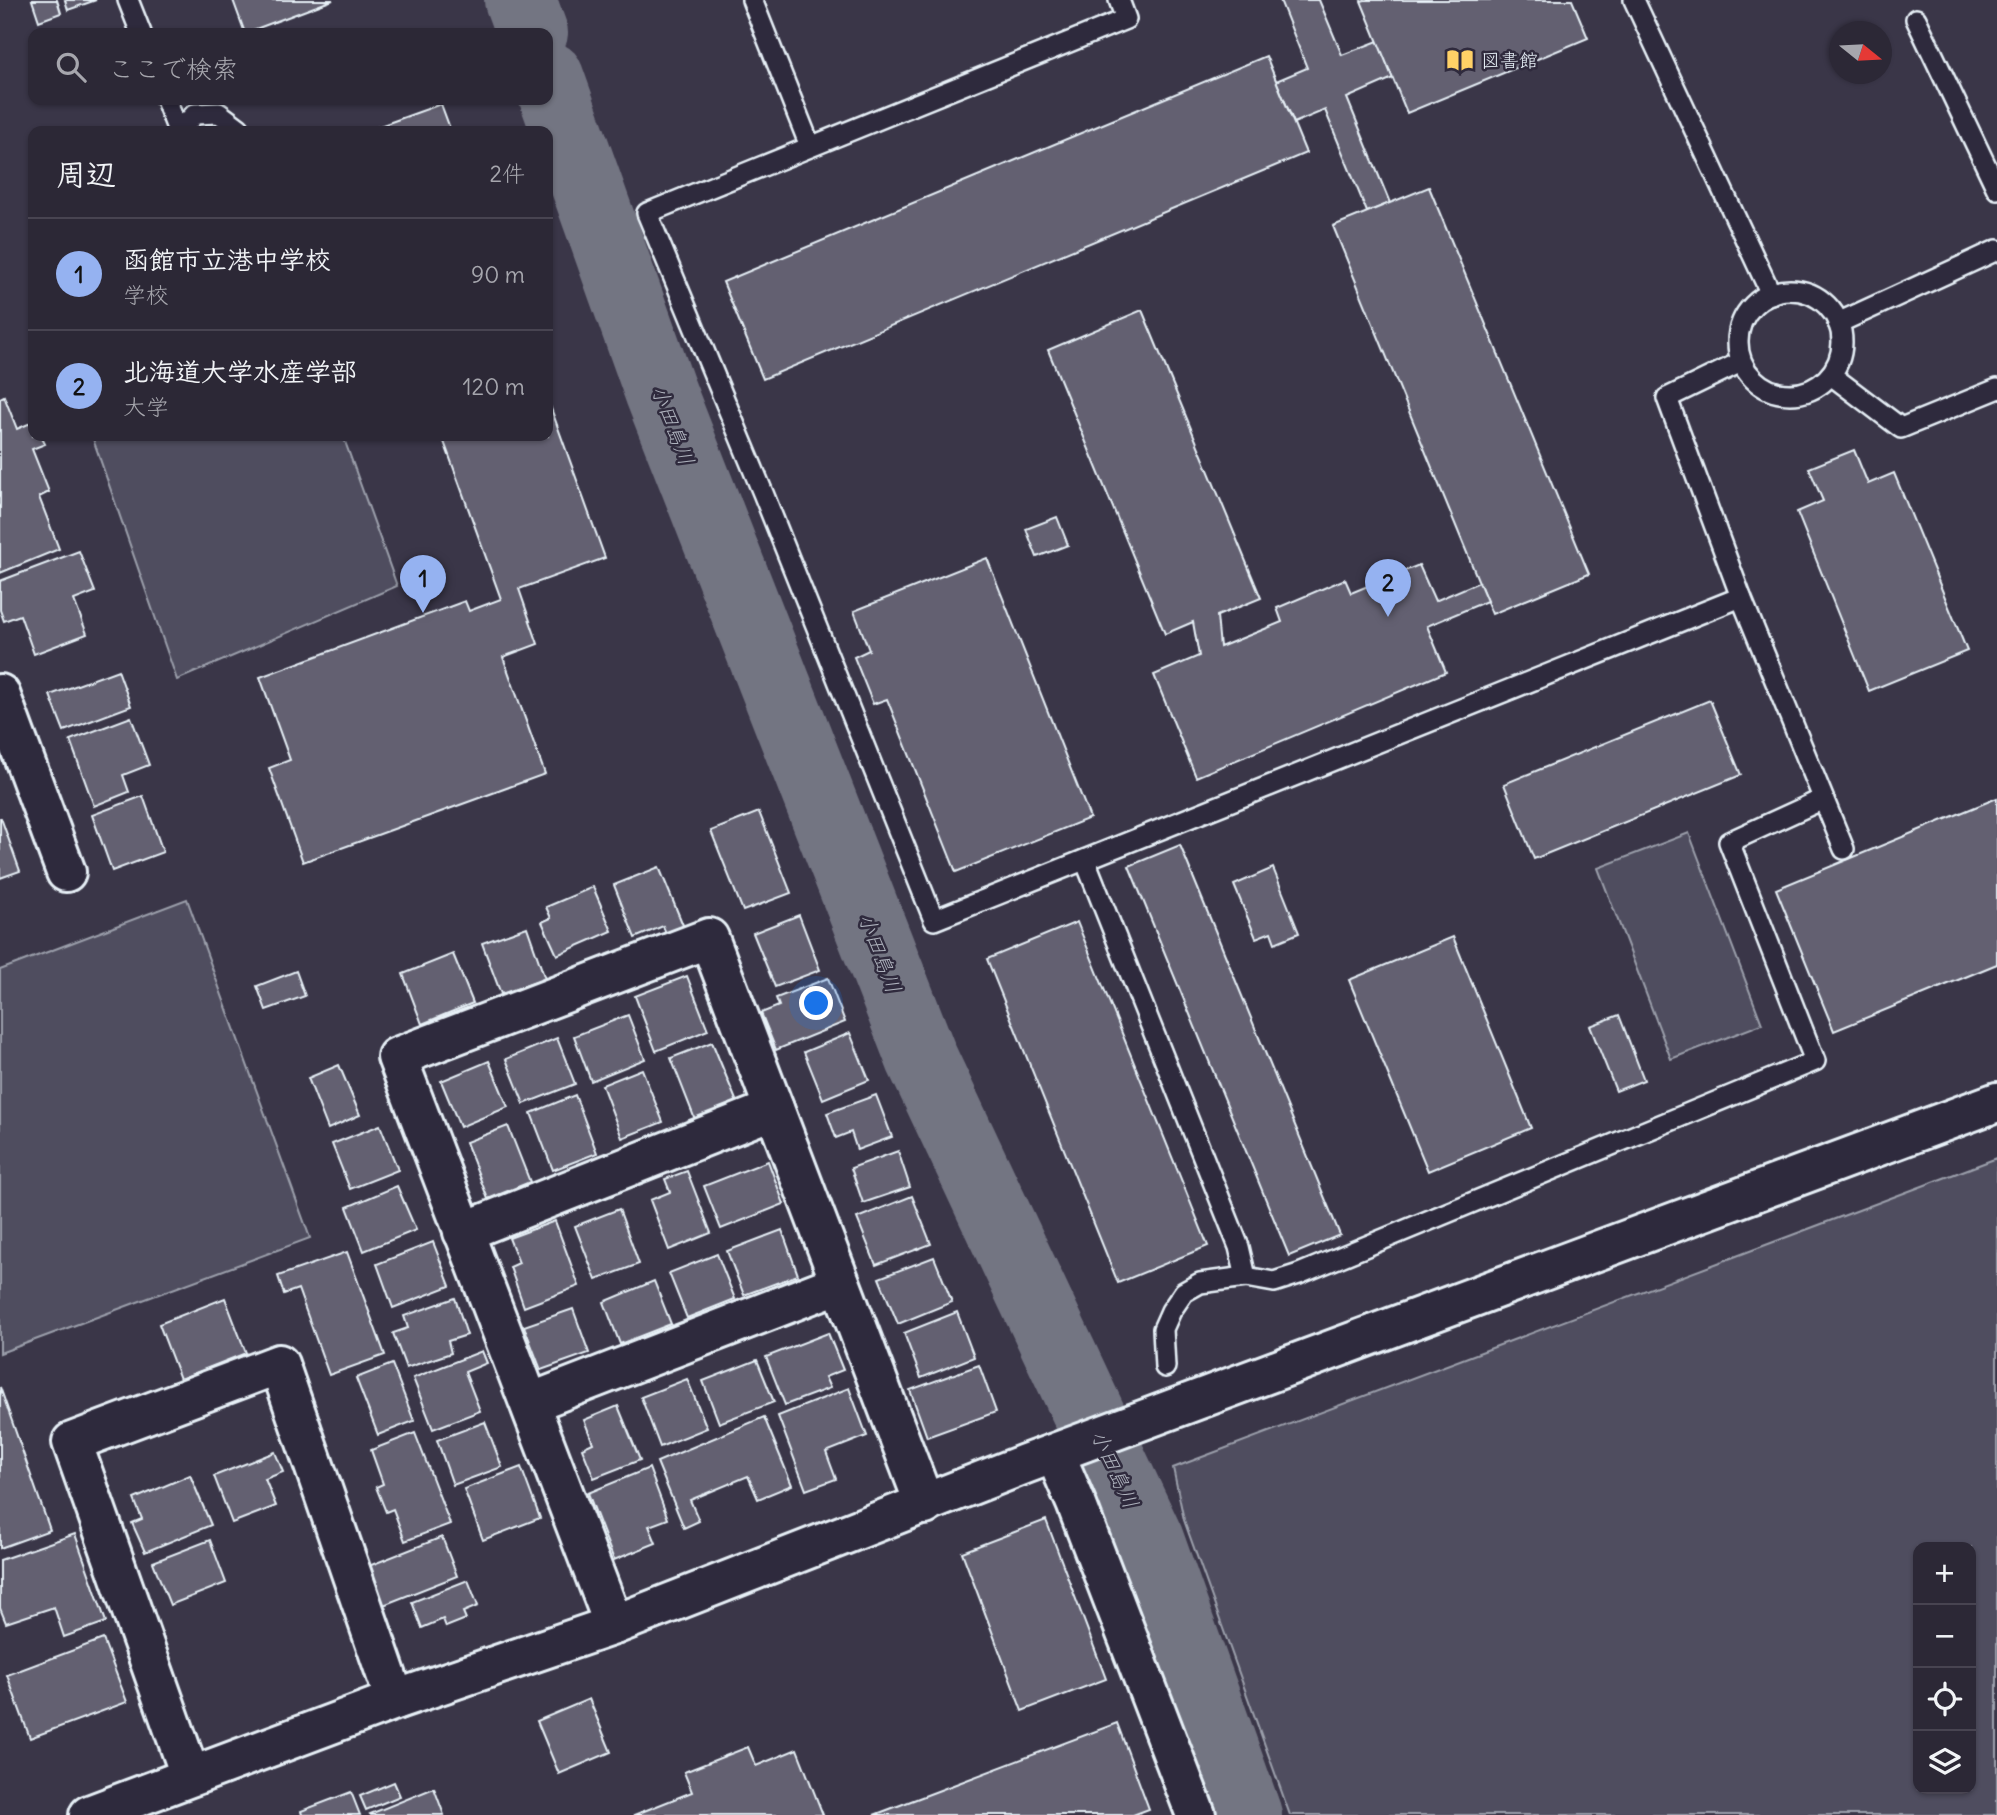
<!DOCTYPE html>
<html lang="ja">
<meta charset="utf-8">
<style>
body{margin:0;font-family:Delius,"Klee One",sans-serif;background:#383442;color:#f1f3f6}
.controls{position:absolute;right:21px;bottom:21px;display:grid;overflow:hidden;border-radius:14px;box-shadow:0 2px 5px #0004}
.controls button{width:63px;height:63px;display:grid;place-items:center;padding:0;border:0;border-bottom:2px solid #484451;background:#2c2836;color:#f1f3f6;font:35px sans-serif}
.compass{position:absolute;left:1829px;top:21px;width:63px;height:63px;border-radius:50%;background:#2c2836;box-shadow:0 2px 5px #0004;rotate:108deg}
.you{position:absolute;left:817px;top:1004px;width:24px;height:24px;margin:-18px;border:5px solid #fff;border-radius:50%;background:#1a73e8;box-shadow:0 0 0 10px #1a73e833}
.badge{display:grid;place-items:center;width:46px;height:46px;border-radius:50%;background:#95b2f1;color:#111;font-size:23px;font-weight:700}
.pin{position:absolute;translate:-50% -58px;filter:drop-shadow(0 2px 4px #0008)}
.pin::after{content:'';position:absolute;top:37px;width:24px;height:21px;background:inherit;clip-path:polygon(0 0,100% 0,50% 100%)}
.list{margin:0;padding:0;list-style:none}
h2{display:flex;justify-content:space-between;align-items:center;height:91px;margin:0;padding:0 28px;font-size:30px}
h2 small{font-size:23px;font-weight:400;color:#a6a6ad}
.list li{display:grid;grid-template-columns:46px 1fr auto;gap:21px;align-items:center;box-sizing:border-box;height:112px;padding:0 28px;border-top:2px solid #484451}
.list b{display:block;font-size:26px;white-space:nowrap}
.list p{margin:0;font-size:23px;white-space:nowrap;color:#a6a6ad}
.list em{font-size:23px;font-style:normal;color:#a6a6ad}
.icon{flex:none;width:38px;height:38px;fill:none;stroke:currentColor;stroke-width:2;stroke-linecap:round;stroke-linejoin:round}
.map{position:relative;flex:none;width:1997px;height:1815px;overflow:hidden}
.search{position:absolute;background:#2c2836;box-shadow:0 2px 5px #0004;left:28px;top:28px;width:525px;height:77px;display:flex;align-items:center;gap:18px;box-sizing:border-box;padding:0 24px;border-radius:14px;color:#a6a6ad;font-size:26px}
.panel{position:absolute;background:#2c2836;box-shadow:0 2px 5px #0004;left:28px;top:126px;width:525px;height:315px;border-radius:14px}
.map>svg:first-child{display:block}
</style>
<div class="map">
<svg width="1997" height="1815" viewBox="0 0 1997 1815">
<rect width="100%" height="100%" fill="#3a3648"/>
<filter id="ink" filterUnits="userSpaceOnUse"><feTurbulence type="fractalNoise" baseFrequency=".0143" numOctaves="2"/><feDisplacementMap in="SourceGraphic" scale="14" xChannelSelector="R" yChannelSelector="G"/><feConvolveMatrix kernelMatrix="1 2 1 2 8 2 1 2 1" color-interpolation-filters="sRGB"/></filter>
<g filter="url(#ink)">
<g fill="#504e5f" stroke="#9ca0ac" stroke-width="2" fill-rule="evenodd">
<polygon points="92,436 343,436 397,586 177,680"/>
<polygon points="1689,833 1762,1024 1671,1059 1598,868"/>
<polygon points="187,899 310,1238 0,1353 0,970"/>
<path d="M1997,1158V1815H1290L1184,1520L1173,1468ZM1918,1547H1971V1789H1918Z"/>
</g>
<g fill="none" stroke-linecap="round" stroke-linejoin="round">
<g stroke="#737482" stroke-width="72">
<polyline points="520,0 532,33"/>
<polyline points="548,77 660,391 922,1059 1148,1540 1246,1815"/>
</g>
</g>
<g fill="#636171" stroke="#e8f1f8" stroke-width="2">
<polygon points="32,0 57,0 61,13 39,21"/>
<polygon points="65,0 96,0 68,10"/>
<polygon points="233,0 333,0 245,33"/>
<polygon points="1280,0 1319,0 1342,55 1378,41 1393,78 1347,98 1390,203 1367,212 1325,110 1294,123 1276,81 1307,68"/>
<polygon points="1365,0 1572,0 1588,38 1407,113 1361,1"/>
<polygon points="1266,56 1306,153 763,379 723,282"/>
<polygon points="441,104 451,131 366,131"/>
<polygon points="1429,187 1589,574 1492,614 1333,226"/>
<polygon points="1142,310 1261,598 1217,616 1220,647 1282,622 1277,608 1345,579 1351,593 1419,565 1435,601 1479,582 1487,601 1427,626 1446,672 1196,777 1154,675 1199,656 1193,622 1165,634 1048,350"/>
<polygon points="4,396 17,429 33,422 33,436 41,436 45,444 32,449 49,492 39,497 59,549 0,573 0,398"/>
<polygon points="548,400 605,558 519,589 538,644 503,657 545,774 303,862 269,768 290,760 260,677 465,601 469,611 501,599 442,436 548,436"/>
<polygon points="1854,450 1868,484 1894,473 1967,651 1869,691 1797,512 1823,501 1809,468"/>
<polygon points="1057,517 1068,545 1037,557 1026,529"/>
<polygon points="79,551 95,592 74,600 87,634 34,654 20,615 4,621 0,610 0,581"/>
<polygon points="987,558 1090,818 956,872 887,699 873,704 854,657 869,650 854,611"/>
<polygon points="118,670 131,706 64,731 50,695"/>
<polygon points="1710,700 1741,775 1534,859 1504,784"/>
<polygon points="131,717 149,765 123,775 129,792 94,806 70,740"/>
<polygon points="143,796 163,852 112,871 92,815"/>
<polygon points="1997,798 1997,964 1834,1031 1776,889"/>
<polygon points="759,812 791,893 743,911 711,831"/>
<polygon points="1,818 20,871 0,878 0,818"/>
<polygon points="1180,845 1340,1235 1289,1256 1129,866"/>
<polygon points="659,867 685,930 667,936 663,926 635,938 614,885"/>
<polygon points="1273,868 1299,933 1275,943 1271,932 1256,938 1234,885"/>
<polygon points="593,887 612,931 557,955 542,922 551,918 546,907"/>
<polygon points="799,915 820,970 775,987 753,933"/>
<polygon points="1077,922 1208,1246 1118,1283 987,959"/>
<polygon points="527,927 545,979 501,994 482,943"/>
<polygon points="1453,937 1531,1128 1428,1171 1349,980"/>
<polygon points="453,954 473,1003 422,1024 403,974"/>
<polygon points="296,971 305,996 266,1010 257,986"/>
<polygon points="687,976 708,1030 656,1051 635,996"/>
<polygon points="828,978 845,1022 776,1050 761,1013 779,1006 776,998"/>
<polygon points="628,1015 645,1059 591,1081 574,1036"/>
<polygon points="1619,1015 1644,1080 1616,1091 1590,1026"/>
<polygon points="850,1033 869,1080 823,1099 804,1052"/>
<polygon points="557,1038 575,1084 524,1104 506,1059"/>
<polygon points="712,1042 738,1105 696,1122 671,1058"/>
<polygon points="489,1061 508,1107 460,1127 441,1081"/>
<polygon points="339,1065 360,1115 328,1129 308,1078"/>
<polygon points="642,1069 663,1122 622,1138 602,1085"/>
<polygon points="575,1095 597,1153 553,1170 531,1113"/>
<polygon points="876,1095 892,1137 857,1150 851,1132 836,1138 827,1113"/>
<polygon points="380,1125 398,1170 350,1189 332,1144"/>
<polygon points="508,1126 530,1182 488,1199 466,1142"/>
<polygon points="898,1151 910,1187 863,1203 851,1168"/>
<polygon points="768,1161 784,1204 721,1229 704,1186"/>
<polygon points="687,1171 711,1233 669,1250 650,1200 670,1192 665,1179"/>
<polygon points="397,1186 416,1230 364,1251 347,1207"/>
<polygon points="912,1196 931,1244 876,1265 857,1218"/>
<polygon points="619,1209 639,1264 596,1280 575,1226"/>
<polygon points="555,1221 579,1286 524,1307 510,1267 519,1263 509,1238"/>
<polygon points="782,1230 798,1275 744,1295 727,1251"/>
<polygon points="433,1242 450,1286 393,1308 377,1264"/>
<polygon points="347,1252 385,1355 329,1375 298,1289 284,1294 278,1276"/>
<polygon points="717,1254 735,1299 687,1318 669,1273"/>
<polygon points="934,1257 952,1302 898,1324 879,1278"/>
<polygon points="654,1281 671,1324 620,1344 604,1302"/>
<polygon points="225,1298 246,1353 180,1379 159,1324"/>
<polygon points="455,1298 467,1335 448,1341 451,1353 406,1368 393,1333 408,1328 404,1316"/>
<polygon points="573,1309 589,1353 541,1370 524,1326"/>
<polygon points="957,1312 974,1357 921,1378 904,1333"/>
<polygon points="828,1333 843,1370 825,1377 830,1388 785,1405 766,1357"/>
<polygon points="482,1351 487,1363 465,1372 480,1411 433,1429 413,1378"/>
<polygon points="757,1360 774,1402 719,1423 703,1381"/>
<polygon points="392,1364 414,1421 378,1435 356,1378"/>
<polygon points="979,1365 996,1412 927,1437 910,1390"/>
<polygon points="687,1379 707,1428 660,1447 641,1397"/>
<polygon points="0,1387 50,1530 0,1548"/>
<polygon points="849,1388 867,1436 826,1452 836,1479 806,1490 778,1416"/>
<polygon points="618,1406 640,1460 594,1478 582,1448 593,1443 584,1420"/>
<polygon points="764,1417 792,1485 758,1499 748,1476 690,1500 699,1521 684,1528 657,1462"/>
<polygon points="485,1422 502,1467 453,1485 437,1440"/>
<polygon points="415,1433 450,1524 405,1541 393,1509 386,1512 376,1487 383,1484 371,1450"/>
<polygon points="275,1452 283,1472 265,1479 276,1506 232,1523 214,1476"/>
<polygon points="521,1467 540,1518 483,1540 464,1489"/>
<polygon points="649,1468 668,1519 649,1526 656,1543 614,1560 588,1493"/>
<polygon points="190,1475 211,1525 145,1552 132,1523 142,1519 134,1499"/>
<polygon points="1046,1520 1106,1679 1022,1711 962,1552"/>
<polygon points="75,1534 106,1622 64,1637 54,1607 6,1623 0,1608 0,1560"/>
<polygon points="442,1537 457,1576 381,1606 366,1567"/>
<polygon points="210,1540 226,1583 170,1605 153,1562"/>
<polygon points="468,1580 478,1606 463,1612 466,1619 446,1627 443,1619 422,1628 412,1602"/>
<polygon points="103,1639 127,1702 30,1738 7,1675"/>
<polygon points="589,1699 611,1752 559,1774 537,1721"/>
<polygon points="1117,1723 1149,1809 1133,1815 874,1815"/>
<polygon points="748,1747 756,1766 797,1749 823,1815 634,1815 692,1792 684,1772"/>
<polygon points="394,1782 400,1796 366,1810 360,1796"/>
<polygon points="434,1788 444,1815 371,1815 370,1814"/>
<polygon points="351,1792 360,1815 302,1815 301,1811"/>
</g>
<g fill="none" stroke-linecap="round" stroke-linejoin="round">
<defs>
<g id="service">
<polyline points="128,0 141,33"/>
<polyline points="752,0 810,146"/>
<polyline points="1119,0 1126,19 647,213 763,493 934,920 1741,597"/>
<polyline points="1634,0 1771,294"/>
<polyline points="1916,19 1997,189"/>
<polyline points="166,100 178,131"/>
<polyline points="179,131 195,114 219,113 239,128 239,131"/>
<circle cx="1790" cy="342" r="52"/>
<polyline points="1838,323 1997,250"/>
<polyline points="1741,362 1667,398 1741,597 1844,849"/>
<polyline points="1831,375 1901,428 1997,389"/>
<polyline points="1085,860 1239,1247 1246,1277"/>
<polyline points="1165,1367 1163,1329 1171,1311 1184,1292 1200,1283 1246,1277 1274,1282 1299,1274 1815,1061 1729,842 1823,799"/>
</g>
<g id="minor">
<polyline points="0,694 66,872"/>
<polyline points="463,1232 774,1109"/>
<polyline points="530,1403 840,1283"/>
<polyline points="614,1625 397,1057 709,938 925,1505"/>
<polyline points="190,1775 72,1442 279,1364 395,1700"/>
</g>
<g id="tertiary">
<polyline points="1055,1454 1076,1503 1196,1815"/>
<polyline points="89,1815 395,1700 614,1625 1025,1464 1997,1102"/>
</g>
</defs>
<use href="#service" stroke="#e8f1f8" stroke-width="24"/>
<use href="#minor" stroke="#e8f1f8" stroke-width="44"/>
<use href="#tertiary" stroke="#e8f1f8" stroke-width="44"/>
<use href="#service" stroke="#2f2a3d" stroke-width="19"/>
<use href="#minor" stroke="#2f2a3d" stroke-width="38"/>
<use href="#tertiary" stroke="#2f2a3d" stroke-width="38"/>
</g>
</g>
<defs>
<symbol id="library-bare" viewBox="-9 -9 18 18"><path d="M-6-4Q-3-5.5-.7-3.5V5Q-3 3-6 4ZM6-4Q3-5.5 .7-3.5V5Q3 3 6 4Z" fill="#ffd166" stroke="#2f2a3d" stroke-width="2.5" paint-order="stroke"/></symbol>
</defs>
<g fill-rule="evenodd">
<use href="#library-bare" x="1441" y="41" width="38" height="38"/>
</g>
<g text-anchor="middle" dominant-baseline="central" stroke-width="5" stroke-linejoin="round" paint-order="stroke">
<g font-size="19" fill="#e8f1f8" stroke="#2f2a3d" text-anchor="start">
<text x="1481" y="60">図書館</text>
</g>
<g font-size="21" font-style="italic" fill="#aeb2bd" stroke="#2f2a3d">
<text transform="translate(673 425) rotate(69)">小田島川</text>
<text transform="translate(880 953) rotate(69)">小田島川</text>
<text transform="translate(1115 1469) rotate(65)">小田島川</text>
</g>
</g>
</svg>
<div class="controls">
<button>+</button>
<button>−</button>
<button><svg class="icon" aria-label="locate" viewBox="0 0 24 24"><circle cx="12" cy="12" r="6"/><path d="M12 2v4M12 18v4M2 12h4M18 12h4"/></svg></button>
<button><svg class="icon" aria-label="layers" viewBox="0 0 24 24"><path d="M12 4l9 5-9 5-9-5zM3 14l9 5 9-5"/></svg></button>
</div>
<svg class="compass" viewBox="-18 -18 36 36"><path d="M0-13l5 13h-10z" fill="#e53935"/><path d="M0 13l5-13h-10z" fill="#a6a6ad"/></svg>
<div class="you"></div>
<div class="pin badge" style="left:423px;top:613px">1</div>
<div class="pin badge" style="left:1388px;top:617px">2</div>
<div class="search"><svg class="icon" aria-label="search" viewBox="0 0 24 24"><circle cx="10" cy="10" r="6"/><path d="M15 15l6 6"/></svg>ここで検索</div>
<section class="panel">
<h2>周辺<small>2件</small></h2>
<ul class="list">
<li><span class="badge">1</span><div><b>函館市立港中学校</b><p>学校</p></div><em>90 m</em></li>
<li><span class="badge">2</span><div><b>北海道大学水産学部</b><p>大学</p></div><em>120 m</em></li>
</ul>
</section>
</div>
